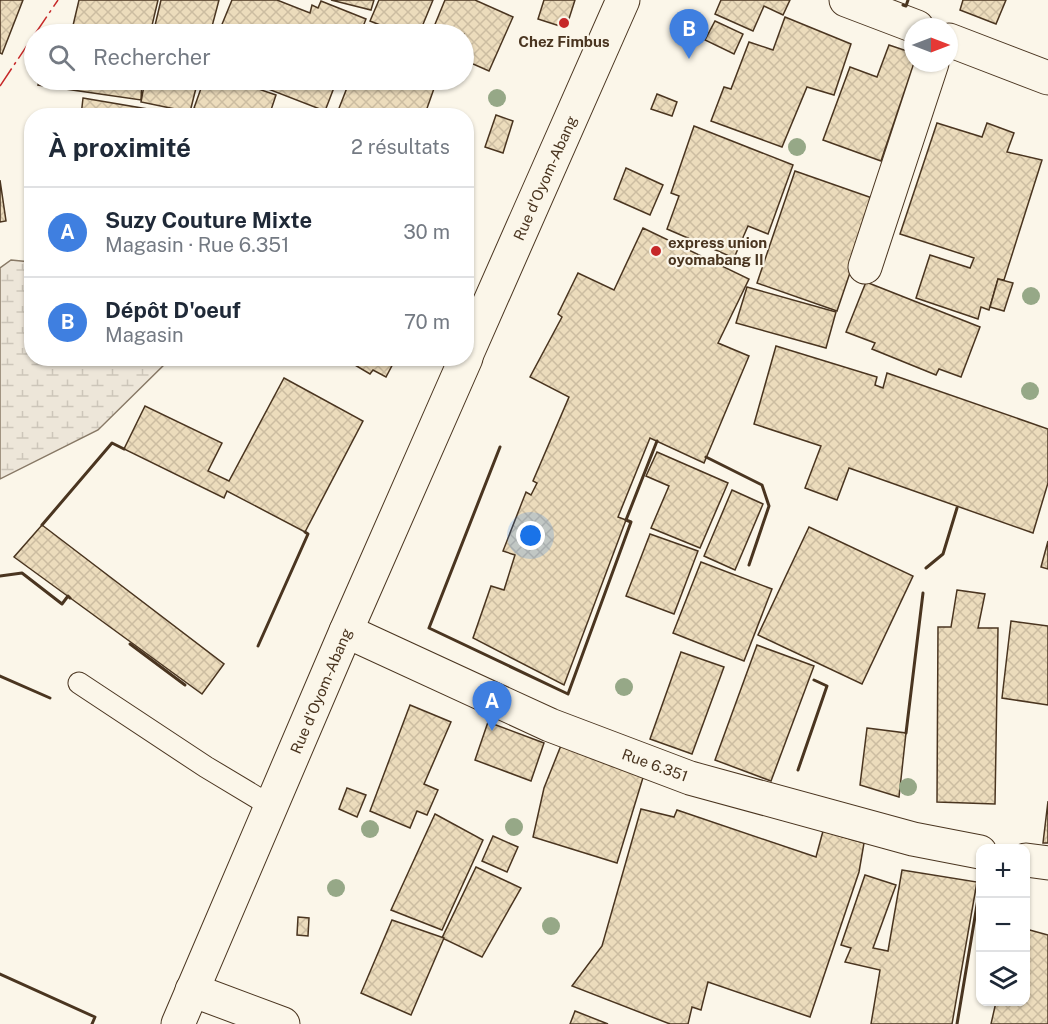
<!DOCTYPE html>
<html lang="fr">
<meta charset="utf-8">
<style>
body{margin:0;font-family:"Public Sans",sans-serif;background:#f6f6f7;color:#1f2937}
.controls{position:absolute;right:18px;bottom:18px;display:grid;overflow:hidden;border-radius:12px;box-shadow:0 2px 4px #0004}
.controls button{width:54px;height:54px;display:grid;place-items:center;padding:0;border:0;border-bottom:2px solid #e0e1e3;background:#fff;color:#1f2937;font:30px sans-serif}
.compass{position:absolute;left:904px;top:18px;width:54px;height:54px;border-radius:50%;background:#fff;box-shadow:0 2px 4px #0004;rotate:90deg}
.you{position:absolute;left:531px;top:536px;width:21px;height:21px;margin:-15px;border:4px solid #fff;border-radius:50%;background:#1a73e8;box-shadow:0 0 0 9px #1a73e833}
.badge{display:grid;place-items:center;width:39px;height:39px;border-radius:50%;background:#b45309;color:#fff;font-size:20px;font-weight:700}
.pin{position:absolute;translate:-50% -50px;filter:drop-shadow(0 2px 3px #0008)}
.pin::after{content:'';position:absolute;top:32px;width:21px;height:18px;background:inherit;clip-path:polygon(0 0,100% 0,50% 100%)}
.list{margin:0;padding:0;list-style:none}
h2{display:flex;justify-content:space-between;align-items:center;height:78px;margin:0;padding:0 24px;font-size:26px}
h2 small{font-size:20px;font-weight:400;color:#747a83}
.list li{display:grid;grid-template-columns:39px 1fr auto;gap:18px;align-items:center;box-sizing:border-box;height:90px;padding:0 24px;border-top:2px solid #e0e1e3}
.list b{display:block;font-size:22px;white-space:nowrap}
.list p{margin:0;font-size:20px;white-space:nowrap;color:#747a83}
.list em{font-size:20px;font-style:normal;color:#747a83}
.icon{flex:none;width:33px;height:33px;fill:none;stroke:currentColor;stroke-width:2;stroke-linecap:round;stroke-linejoin:round}
.map{position:relative;flex:none;width:1048px;height:1024px;overflow:hidden}
.search{position:absolute;background:#fff;box-shadow:0 2px 4px #0004;left:24px;top:24px;width:450px;height:66px;display:flex;align-items:center;gap:15px;box-sizing:border-box;padding:0 21px;border-radius:33px;color:#747a83;font-size:22px}
.panel{position:absolute;background:#fff;box-shadow:0 2px 4px #0004;left:24px;top:108px;width:450px;height:258px;border-radius:24px}
.map>svg:first-child{display:block}
</style>
<div class="map">
<svg width="1048" height="1024" viewBox="0 0 1048 1024">
<defs>
<pattern id="wetland-marsh" width="20" height="14" patternUnits="userSpaceOnUse" patternTransform="scale(1.5)"><rect width="20" height="14" fill="#ede6d9"/><path d="M1 5h8M5 5V1M11 12h8M15 12V8" fill="none" stroke="#cdc6ba"/></pattern>
<pattern id="building-cross-hatch" width="8" height="8" patternUnits="userSpaceOnUse" patternTransform="scale(1.5)"><rect width="8" height="8" fill="#ecdcbc"/><path d="M0 0l8 8M0 8l8-8" fill="none" stroke="#ccbda1"/></pattern>
</defs>
<rect width="100%" height="100%" fill="#fbf6e9"/>
<polygon fill="url(#wetland-marsh)" stroke="#887966" stroke-width="1.5" points="11,260 31,262 32,358 170,359 98,430 0,479 0,268"/>
<g fill="url(#building-cross-hatch)" stroke="#4a3520" stroke-width="1.5">
<polygon points="0,0 23,0 2,54 0,53"/>
<polygon points="79,0 158,0 150,34 71,34"/>
<polygon points="161,0 219,0 210,34 153,34"/>
<polygon points="232,0 277,0 310,13 312,5 318,8 321,1 366,19 360,34 218,34"/>
<polygon points="331,0 374,0 371,10"/>
<polygon points="379,0 433,0 419,34 403,34 370,21"/>
<polygon points="445,0 475,0 513,17 489,71 464,60 464,34 431,34"/>
<polygon points="544,0 575,0 566,28 538,19"/>
<polygon points="721,0 790,0 783,15 764,6 753,31 715,14"/>
<polygon points="963,0 1006,0 996,24 960,10"/>
<polygon points="785,17 851,44 834,95 807,87 782,147 711,121 724,87 731,89 749,42 773,50"/>
<polygon points="715,21 743,34 734,54 705,40"/>
<polygon points="889,45 913,53 913,63 914,63 881,161 823,140 850,67 877,77"/>
<polygon points="39,80 142,80 141,100 38,85"/>
<polygon points="145,80 198,80 190,112 141,102"/>
<polygon points="204,80 232,80 276,95 269,116 253,110 251,116 216,116 194,108"/>
<polygon points="245,80 342,80 339,88 335,85 325,111"/>
<polygon points="350,80 437,80 425,114 418,111 416,116 336,116"/>
<polygon points="657,94 677,102 672,116 651,109"/>
<polygon points="83,98 171,113 171,116 81,116"/>
<polygon points="496,115 513,121 503,153 485,147"/>
<polygon points="937,123 982,137 987,123 1014,133 1007,152 1042,160 1004,280 998,279 989,310 981,307 978,319 916,298 930,255 970,268 974,258 900,234"/>
<polygon points="694,126 793,165 768,234 748,226 734,258 667,229 679,196 671,193"/>
<polygon points="626,168 663,185 650,215 614,199"/>
<polygon points="795,171 875,199 837,311 757,283"/>
<polygon points="0,180 6,221 0,222"/>
<polygon points="643,228 749,279 718,343 749,356 704,463 650,438 618,517 626,520 564,685 473,638 491,586 504,590 515,555 503,551 526,492 531,495 537,483 533,481 569,397 530,377 562,317 558,314 578,273 614,290"/>
<polygon points="998,279 1013,283 1004,311 990,307"/>
<polygon points="866,282 980,327 961,377 939,369 936,375 872,349 875,343 846,332"/>
<polygon points="747,287 836,312 826,348 736,323"/>
<polygon points="776,346 877,377 875,385 883,388 887,373 1048,429 1048,483 1033,533 849,468 837,500 805,488 821,446 754,424"/>
<polygon points="343,358 396,358 386,377 373,370 370,374"/>
<polygon points="284,378 363,421 305,532 227,491 224,498 124,449 145,406 222,443 208,471 229,481"/>
<polygon points="657,452 728,483 700,548 651,528 669,486 646,476"/>
<polygon points="732,490 763,504 735,570 704,556"/>
<polygon points="42,525 224,664 202,694 14,557"/>
<polygon points="809,527 913,576 862,684 758,635"/>
<polygon points="650,534 698,551 674,614 626,596"/>
<polygon points="1048,541 1048,569 1041,567"/>
<polygon points="701,562 772,589 744,661 673,633"/>
<polygon points="957,590 985,594 978,628 998,628 995,804 937,802 938,627 951,627"/>
<polygon points="1011,621 1048,626 1048,705 1002,698"/>
<polygon points="757,645 814,666 771,781 715,760"/>
<polygon points="681,652 724,667 692,754 650,739"/>
<polygon points="410,705 451,722 424,784 438,790 427,815 417,811 410,828 370,811"/>
<polygon points="488,722 544,743 531,781 475,760"/>
<polygon points="867,728 906,733 899,797 860,785"/>
<polygon points="562,743 645,771 617,863 533,837 544,788"/>
<polygon points="347,788 366,795 357,817 339,809"/>
<polygon points="1048,801 1048,843 1043,843"/>
<polygon points="641,809 674,817 677,810 816,857 823,831 864,843 859,872 810,1017 708,982 701,1010 692,1007 688,1024 670,1024 572,986 602,946"/>
<polygon points="435,814 483,840 442,930 391,910"/>
<polygon points="493,836 518,847 507,872 482,861"/>
<polygon points="476,867 521,888 482,957 442,938"/>
<polygon points="902,870 977,882 952,1024 871,1024 880,970 845,962 851,948 841,945 865,875 896,885 873,948 888,951"/>
<polygon points="298,917 309,918 308,936 297,935"/>
<polygon points="392,920 444,938 411,1015 361,993"/>
<polygon points="1026,929 1048,935 1048,1024 991,1024 996,1002 1026,1002"/>
<polygon points="575,1011 608,1024 570,1024"/>
</g>
<g fill="none" stroke-linecap="round" stroke-linejoin="round">
<defs>
<polyline id="lane" points="79,683 206,767 271,806"/>
<g id="street">
<polyline points="846,0 917,27"/>
<polyline points="949,40 1048,78"/>
<polyline points="865,267 932,63"/>
<polyline points="346,631 550,725 690,778 913,839 980,852"/>
<polyline points="1026,860 1048,863"/>
<polyline points="192,990 283,1024"/>
</g>
<g id="secondary">
<polyline points="466,356 623,0"/>
<polyline points="178,1024 346,631 466,358"/>
</g>
</defs>
<use href="#lane" stroke="#4a3520" stroke-width="23"/>
<use href="#street" stroke="#4a3520" stroke-width="35"/>
<use href="#secondary" stroke="#4a3520" stroke-width="35"/>
<use href="#lane" stroke="#fbf6e9" stroke-width="21"/>
<use href="#street" stroke="#fbf6e9" stroke-width="33"/>
<use href="#secondary" stroke="#fbf6e9" stroke-width="33"/>
<g stroke="#4a3520" stroke-width="3">
<polyline points="903,5 906,6 908,0"/>
<polyline points="500,447 429,628 568,694 631,522 626,520 657,441"/>
<polyline points="706,457 762,485 769,506 749,565"/>
<polyline points="42,525 112,443 124,449"/>
<polyline points="926,568 943,554 957,508"/>
<polyline points="0,576 22,573 62,604 68,596 70,598"/>
<polyline points="130,644 185,685"/>
<polyline points="258,646 308,534 305,532"/>
<polyline points="0,676 50,698"/>
<polyline points="906,733 923,593"/>
<polyline points="798,770 827,686 814,680"/>
<polyline points="0,974 95,1017 92,1024"/>
<polyline points="957,1024 980,887"/>
</g>
<g stroke="#c62828" stroke-width="1.5" stroke-dasharray="21 4.5 3 4.5" stroke-linecap="butt">
<polyline points="35,34 58,0"/>
<polyline points="0,86 34,35"/>
</g>
</g>
<g fill="#96a887">
<circle cx="497" cy="98" r="9"/>
<circle cx="797" cy="147" r="9"/>
<circle cx="1031" cy="296" r="9"/>
<circle cx="1030" cy="391" r="9"/>
<circle cx="624" cy="687" r="9"/>
<circle cx="908" cy="787" r="9"/>
<circle cx="514" cy="827" r="9"/>
<circle cx="370" cy="829" r="9"/>
<circle cx="336" cy="888" r="9"/>
<circle cx="551" cy="926" r="9"/>
</g>
<g fill="#c62828" stroke="#fbf6e9" stroke-width="2">
<circle cx="564" cy="23" r="6"/>
<circle cx="656" cy="251" r="6"/>
</g>
<g text-anchor="middle" dominant-baseline="central" stroke-width="4.5" stroke-linejoin="round" paint-order="stroke">
<g font-size="15" font-weight="bold" fill="#4a3520" stroke="#fbf6e9">
<text x="564" y="41">Chez Fimbus</text>
<text x="668" y="242" text-anchor="start">express union<tspan x="668" dy="17">oyomabang II</tspan></text>
</g>
<g font-size="15" fill="#4a3520" stroke="#fbf6e9">
<text transform="translate(545 178) rotate(-66)">Rue d'Oyom-Abang</text>
<text transform="translate(321 691) rotate(-67)">Rue d'Oyom-Abang</text>
<text transform="translate(655 765) rotate(20)">Rue 6.351</text>
</g>
</g>
</svg>
<div class="controls">
<button>+</button>
<button>−</button>
<button><svg class="icon" aria-label="layers" viewBox="0 0 24 24"><path d="M12 4l9 5-9 5-9-5zM3 14l9 5 9-5"/></svg></button>
</div>
<svg class="compass" viewBox="-18 -18 36 36"><path d="M0-13l5 13h-10z" fill="#e53935"/><path d="M0 13l5-13h-10z" fill="#747a83"/></svg>
<div class="you"></div>
<div class="pin badge" style="left:492px;top:731px;background:#3f7fe0">A</div>
<div class="pin badge" style="left:689px;top:59px;background:#3f7fe0">B</div>
<div class="search"><svg class="icon" aria-label="search" viewBox="0 0 24 24"><circle cx="10" cy="10" r="6"/><path d="M15 15l6 6"/></svg>Rechercher</div>
<section class="panel">
<h2>À proximité<small>2 résultats</small></h2>
<ul class="list">
<li><span class="badge" style="background:#3f7fe0">A</span><div><b>Suzy Couture Mixte</b><p>Magasin · Rue 6.351</p></div><em>30 m</em></li>
<li><span class="badge" style="background:#3f7fe0">B</span><div><b>Dépôt D'oeuf</b><p>Magasin</p></div><em>70 m</em></li>
</ul>
</section>
</div>
